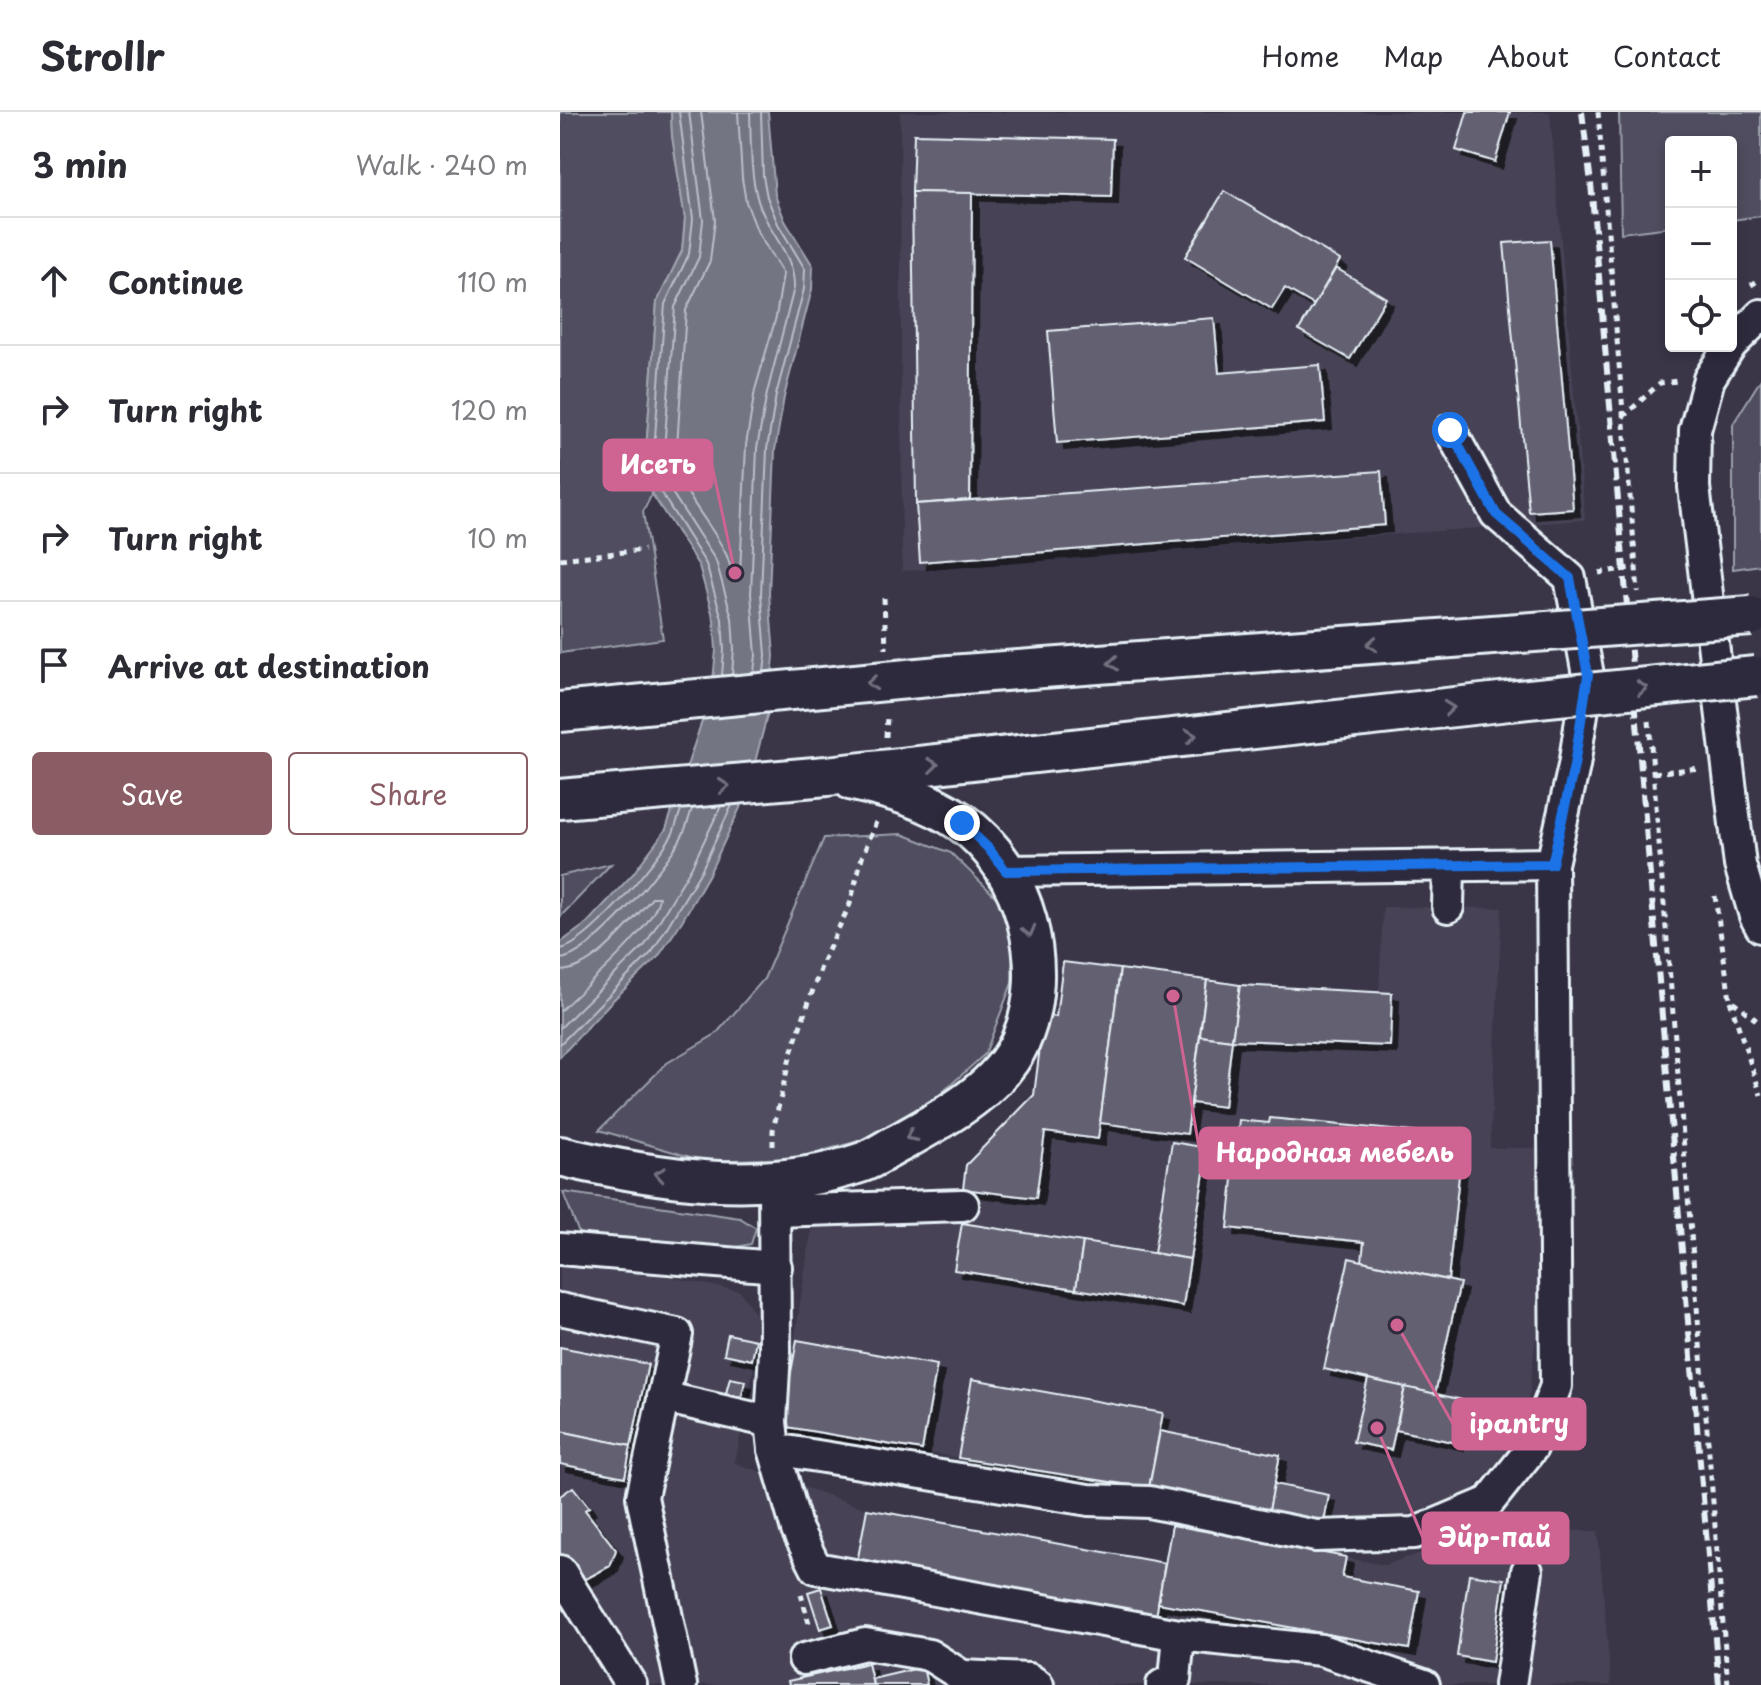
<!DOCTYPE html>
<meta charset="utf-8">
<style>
body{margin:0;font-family:"Playpen Sans",sans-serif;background:#f7f7f7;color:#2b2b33}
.controls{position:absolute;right:24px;top:24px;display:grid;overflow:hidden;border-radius:8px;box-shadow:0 4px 12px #0003}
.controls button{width:72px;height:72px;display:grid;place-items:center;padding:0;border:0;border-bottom:2px solid #e1e1e2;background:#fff;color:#2b2b33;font:40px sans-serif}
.stop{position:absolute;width:24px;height:24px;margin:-18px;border:6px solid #1a73e8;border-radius:50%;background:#fff}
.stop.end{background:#1a73e8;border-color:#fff;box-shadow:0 2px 8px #0008}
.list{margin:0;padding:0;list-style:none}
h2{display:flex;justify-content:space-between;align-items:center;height:104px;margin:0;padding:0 32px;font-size:34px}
h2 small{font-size:26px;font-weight:400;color:#7c7c81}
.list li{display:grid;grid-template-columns:52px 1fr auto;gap:24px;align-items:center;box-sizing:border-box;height:128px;padding:0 32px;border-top:2px solid #e1e1e2}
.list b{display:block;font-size:30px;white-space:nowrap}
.list em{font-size:26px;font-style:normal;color:#7c7c81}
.actions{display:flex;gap:16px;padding:24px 32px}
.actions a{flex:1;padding:18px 0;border:2px solid #8a5d65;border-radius:8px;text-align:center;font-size:28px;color:#8a5d65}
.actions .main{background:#8a5d65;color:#fff}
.icon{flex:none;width:44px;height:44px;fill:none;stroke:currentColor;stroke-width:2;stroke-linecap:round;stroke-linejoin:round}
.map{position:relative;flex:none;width:1201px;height:1573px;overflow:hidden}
header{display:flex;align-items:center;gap:48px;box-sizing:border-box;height:112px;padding:0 40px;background:#fff;border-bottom:2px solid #e1e1e2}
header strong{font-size:38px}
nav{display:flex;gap:44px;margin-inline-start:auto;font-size:28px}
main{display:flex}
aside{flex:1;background:#fff}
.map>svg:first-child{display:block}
</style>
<header>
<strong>Strollr</strong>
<nav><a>Home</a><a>Map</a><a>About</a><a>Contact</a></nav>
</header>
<main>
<aside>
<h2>3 min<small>Walk · 240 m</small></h2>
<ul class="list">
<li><svg class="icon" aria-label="ahead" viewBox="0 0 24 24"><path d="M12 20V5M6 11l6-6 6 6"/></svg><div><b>Continue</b></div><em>110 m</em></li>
<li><svg class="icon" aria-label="right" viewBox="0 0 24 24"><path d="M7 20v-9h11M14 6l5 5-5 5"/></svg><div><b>Turn right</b></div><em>120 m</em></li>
<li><svg class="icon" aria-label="right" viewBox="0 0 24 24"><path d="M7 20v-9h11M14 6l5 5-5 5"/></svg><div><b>Turn right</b></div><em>10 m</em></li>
<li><svg class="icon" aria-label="arrive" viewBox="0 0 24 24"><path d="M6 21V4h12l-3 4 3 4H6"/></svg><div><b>Arrive at destination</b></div></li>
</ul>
<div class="actions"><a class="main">Save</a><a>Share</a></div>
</aside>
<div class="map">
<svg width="1201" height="1573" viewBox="0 0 1201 1573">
<defs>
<filter id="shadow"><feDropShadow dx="7" dy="7" stdDeviation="0" flood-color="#0009"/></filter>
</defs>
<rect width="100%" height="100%" fill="#3a3648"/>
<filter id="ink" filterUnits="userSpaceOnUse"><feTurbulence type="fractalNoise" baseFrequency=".0125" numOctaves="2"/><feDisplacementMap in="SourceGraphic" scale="16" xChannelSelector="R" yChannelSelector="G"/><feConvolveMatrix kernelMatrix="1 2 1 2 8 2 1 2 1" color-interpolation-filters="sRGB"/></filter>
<g filter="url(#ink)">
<g fill="#464354">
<polygon points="340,0 990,0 1025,408 342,459"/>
<polygon points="823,795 942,796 930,1036 979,1036 978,1209 965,1318 913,1378 818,1414 764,1410 589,1376 398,1346 221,1314 252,1114 402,1111 406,1053 474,983 484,903 496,904 503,850 680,873 819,880"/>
<polygon points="6,1145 180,1179 202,1212 175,1351 307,1397 605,1451 612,1413 825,1453 932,1417 1038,1419 1051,1573 74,1573 0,1454 0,1147"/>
</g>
<g fill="#504e5f" stroke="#9ca0ac" stroke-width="2">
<polygon points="0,0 111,0 112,24 125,106 122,139 97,190 85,352 92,382 83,400 103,527 0,541"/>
<polygon points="1059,0 1201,0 1201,104 1171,108 1171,30 1111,30 1111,115 1061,121"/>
<polygon points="1201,267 1201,453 1173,457 1173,312"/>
<polygon points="342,722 391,741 437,786 453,825 452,871 425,942 376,986 314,1025 235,1046 144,1049 39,1018 107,951 156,922 204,867 264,726"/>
<polygon points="51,752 0,805 0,764"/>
<polygon points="3,1080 180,1106 196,1116 191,1132 157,1139 20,1124"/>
</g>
<polygon fill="#737482" stroke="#a2a6b1" stroke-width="2" points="111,0 208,0 215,83 225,109 253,154 252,177 224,285 215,338 209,482 214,544 209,596 187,681 149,762 122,809 98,845 50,891 0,945 0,831 26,812 72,763 106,717 152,579 156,538 154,508 139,454 92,382 85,352 97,190 122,139 125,107 112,24"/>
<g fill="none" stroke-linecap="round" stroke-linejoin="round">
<g stroke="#b9bfc9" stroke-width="2">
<polyline points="119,0 133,107 129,142 105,192 93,352 100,379 146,452 162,507 164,538 162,564"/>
<polyline points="129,0 143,108 139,145 115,195 103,351 109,376 156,449 172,506 174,537 172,563"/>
<path d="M141,0L155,108L150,149L126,198L116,350C124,388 150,408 166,442C170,450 170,459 176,465L180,461L186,333L195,278L216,205L223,162L198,121L186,90L182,66L178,0"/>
<path d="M190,0C191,28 190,62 198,89C208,122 235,142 234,176L207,281L197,336L191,482L196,543L194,560"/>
<polyline points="201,0 203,64 207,85 218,112 245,157 244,177 216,283 207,337 201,482 206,543 204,560"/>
<path d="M0,837C27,834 99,747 113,721C116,714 118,705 121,698"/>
<path d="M0,847C31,845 106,754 121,726C126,717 129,706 132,697"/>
<path d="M0,859C35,858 71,809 93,785H99C96,815 23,876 0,899"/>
<polyline points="0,916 85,833 132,754 161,694"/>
<polyline points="0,932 92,840 141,759 172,693"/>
</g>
</g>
<g fill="#636171" stroke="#e8f1f8" stroke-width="2" filter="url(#shadow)">
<polygon points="907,0 950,0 935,50 896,38"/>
<polygon points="354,22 553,27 551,85 352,80"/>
<polygon points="664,79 780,148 754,193 725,176 712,197 625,145"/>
<polygon points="352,80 412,81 410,388 356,392"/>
<polygon points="990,128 1013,397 969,400 944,131"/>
<polygon points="776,156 826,186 790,247 739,218"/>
<polygon points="654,206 659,261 760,253 765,310 497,331 488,219"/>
<polygon points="821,359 825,413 360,450 356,392"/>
<polygon points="503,850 560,857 538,1027 485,1020 476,1086 403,1077 406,1053 474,983 484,903 496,905"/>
<polygon points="560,857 647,868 627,1022 540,1011"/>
<polygon points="647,868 680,873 672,928 640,924"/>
<polygon points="680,873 832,881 830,934 672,928"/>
<polygon points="640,924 672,928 664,995 631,991"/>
<polygon points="710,1006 903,1025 888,1168 802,1149 804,1130 668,1116 679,1008 709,1011"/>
<polygon points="612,1030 648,1036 630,1147 594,1141"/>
<polygon points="402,1111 523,1130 516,1177 394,1158"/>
<polygon points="523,1130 630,1147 623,1194 516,1177"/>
<polygon points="789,1146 900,1171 875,1282 764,1257"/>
<polygon points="168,1222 196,1228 192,1248 164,1242"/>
<polygon points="237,1228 377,1253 362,1338 221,1314"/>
<polygon points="0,1235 88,1252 71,1334 0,1319"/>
<polygon points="170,1266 185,1269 181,1288 165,1285"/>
<polygon points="412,1267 603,1301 589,1376 398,1346"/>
<polygon points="808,1267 845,1275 831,1338 793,1330"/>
<polygon points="845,1275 907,1289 897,1331 836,1318"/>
<polygon points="0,1319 71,1334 65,1365 0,1352"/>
<polygon points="600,1319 720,1343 709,1399 589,1376"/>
<polygon points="714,1372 769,1383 764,1410 709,1399"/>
<polygon points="13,1375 29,1395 25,1398 56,1438 50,1454 13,1474 0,1454 0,1384"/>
<polygon points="307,1397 605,1451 596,1505 297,1451"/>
<polygon points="612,1413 786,1445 782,1465 859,1479 849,1537 598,1491"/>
<polygon points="909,1462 944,1467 932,1550 897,1544"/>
<polygon points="261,1476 273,1513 260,1517 248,1480"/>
<polygon points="308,1551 313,1573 229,1573 228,1569"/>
<polygon points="363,1555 367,1573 313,1573 312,1567"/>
</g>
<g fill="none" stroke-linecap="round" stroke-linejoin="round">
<defs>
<g id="minor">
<polyline points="1171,233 1201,203"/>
<polyline points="1170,234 1149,267 1135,318 1134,375 1180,753 1195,804 1201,815"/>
<polyline points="446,759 992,752"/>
<polyline points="888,795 889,754"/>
<polyline points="214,1070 215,1239 211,1310 214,1337 237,1418 256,1456 619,1523 761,1538 864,1573"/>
<polyline points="215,1099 403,1093"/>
<polyline points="0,1137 216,1155"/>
<polyline points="0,1197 117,1222 82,1385 121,1573"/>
<polyline points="103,1285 211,1310"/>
<polyline points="214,1337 529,1388 589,1390 756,1424 855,1421 929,1390 972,1336 996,1274 992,752 1014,654 1028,563 1010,466 936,402 890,318"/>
<polyline points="0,1459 71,1573"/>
<polyline points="244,1547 305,1532 369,1543 402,1564 469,1567 478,1573"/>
<polyline points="602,1573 615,1567 619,1523"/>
<polyline points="950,1573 967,1459"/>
</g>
<g id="major">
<polyline points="390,563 946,522"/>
<polyline points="0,687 267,664 949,589"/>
<path d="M0,1044C97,1067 203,1084 300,1051C313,1047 325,1038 337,1032C382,1007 440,977 461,928C492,857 466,755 401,710C369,688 331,677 293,669"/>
</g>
</defs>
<use href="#minor" stroke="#e8f1f8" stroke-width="36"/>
<use href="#major" stroke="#e8f1f8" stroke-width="44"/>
<g stroke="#e8f1f8" stroke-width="5" stroke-dasharray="6 6" stroke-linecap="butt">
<polyline points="1038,0 1078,480"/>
<polyline points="1191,173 1201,167"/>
<polyline points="1063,305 1100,271 1117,269"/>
<polyline points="0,447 84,438"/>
<polyline points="1039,461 1076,455"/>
<polyline points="324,486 326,537"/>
<polyline points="1089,609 1168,1573"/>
<polyline points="326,625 327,603"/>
<polyline points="1094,661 1140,656"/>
<polyline points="1155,784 1170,887 1201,912"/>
<polyline points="1170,889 1201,983"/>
<polyline points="213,1034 213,1018 231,941 263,849 290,792 302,745 316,710"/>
<polyline points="241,1482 250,1515"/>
</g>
<use href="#minor" stroke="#2f2a3d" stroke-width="30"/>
<use href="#major" stroke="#2f2a3d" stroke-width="38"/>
<polyline stroke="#e8f1f8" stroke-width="6" stroke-dasharray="12 6" stroke-linecap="butt" points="1022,0 1031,71 1159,1573"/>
<defs>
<g id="major-bridge">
<polyline points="946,522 1191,504"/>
<polyline points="949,589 1196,564"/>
<polyline points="0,600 390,563"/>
</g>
</defs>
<use href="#major-bridge" stroke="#e8f1f8" stroke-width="44" stroke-linecap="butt"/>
<use href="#major-bridge" stroke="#2f2a3d" stroke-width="38"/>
</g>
<defs><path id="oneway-chevron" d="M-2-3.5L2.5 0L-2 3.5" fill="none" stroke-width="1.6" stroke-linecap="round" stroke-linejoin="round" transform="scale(2)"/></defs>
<g stroke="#70707e">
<use href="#oneway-chevron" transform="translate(812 532) rotate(176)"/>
<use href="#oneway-chevron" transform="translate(553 551) rotate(176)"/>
<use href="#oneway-chevron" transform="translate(312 571) rotate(175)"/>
<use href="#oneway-chevron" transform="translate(1082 576) rotate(-6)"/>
<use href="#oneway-chevron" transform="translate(889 596) rotate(-6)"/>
<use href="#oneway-chevron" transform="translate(631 624) rotate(-6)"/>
<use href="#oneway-chevron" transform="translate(373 653) rotate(-6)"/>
<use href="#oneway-chevron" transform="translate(164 674) rotate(-5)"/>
<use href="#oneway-chevron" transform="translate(469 819) rotate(76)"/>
<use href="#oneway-chevron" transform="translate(351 1024) rotate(152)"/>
<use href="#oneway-chevron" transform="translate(100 1062) rotate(-170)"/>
</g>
</g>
<g fill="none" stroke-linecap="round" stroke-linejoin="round" filter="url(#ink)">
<polyline stroke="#1a73e8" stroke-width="10" points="402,711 428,736 446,759 992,752 1014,654 1028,563 1010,466 936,402 890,318"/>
</g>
<path fill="none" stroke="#cf6492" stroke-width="3" d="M175 461L152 353M613 884L640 1041M837 1213L893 1312M817 1316L863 1426"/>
<g fill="#cf6492" stroke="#2f2a3d" stroke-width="3">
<circle cx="175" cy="461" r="8"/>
<circle cx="613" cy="884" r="8"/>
<circle cx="837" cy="1213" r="8"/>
<circle cx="817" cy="1316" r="8"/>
</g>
<g fill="#cf6492" stroke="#cf6492" stroke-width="3">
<rect x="44" y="328" width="108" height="50" rx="8"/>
<rect x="640" y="1016" width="270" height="50" rx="8"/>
<rect x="893" y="1287" width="132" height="50" rx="8"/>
<rect x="863" y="1401" width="145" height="50" rx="8"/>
</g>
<g font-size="26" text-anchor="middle" font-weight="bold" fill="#fff">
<text x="98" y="362">Исеть</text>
<text x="775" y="1050">Народная мебель</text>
<text x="959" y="1321">ipantry</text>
<text x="935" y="1435">Эйр-пай</text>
</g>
</svg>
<div class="controls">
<button>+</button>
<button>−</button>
<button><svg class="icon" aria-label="locate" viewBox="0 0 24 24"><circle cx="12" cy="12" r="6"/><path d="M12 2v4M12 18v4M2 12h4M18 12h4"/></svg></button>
</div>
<div class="stop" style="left:890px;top:318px"></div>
<div class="stop end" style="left:402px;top:711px"></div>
</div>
</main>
